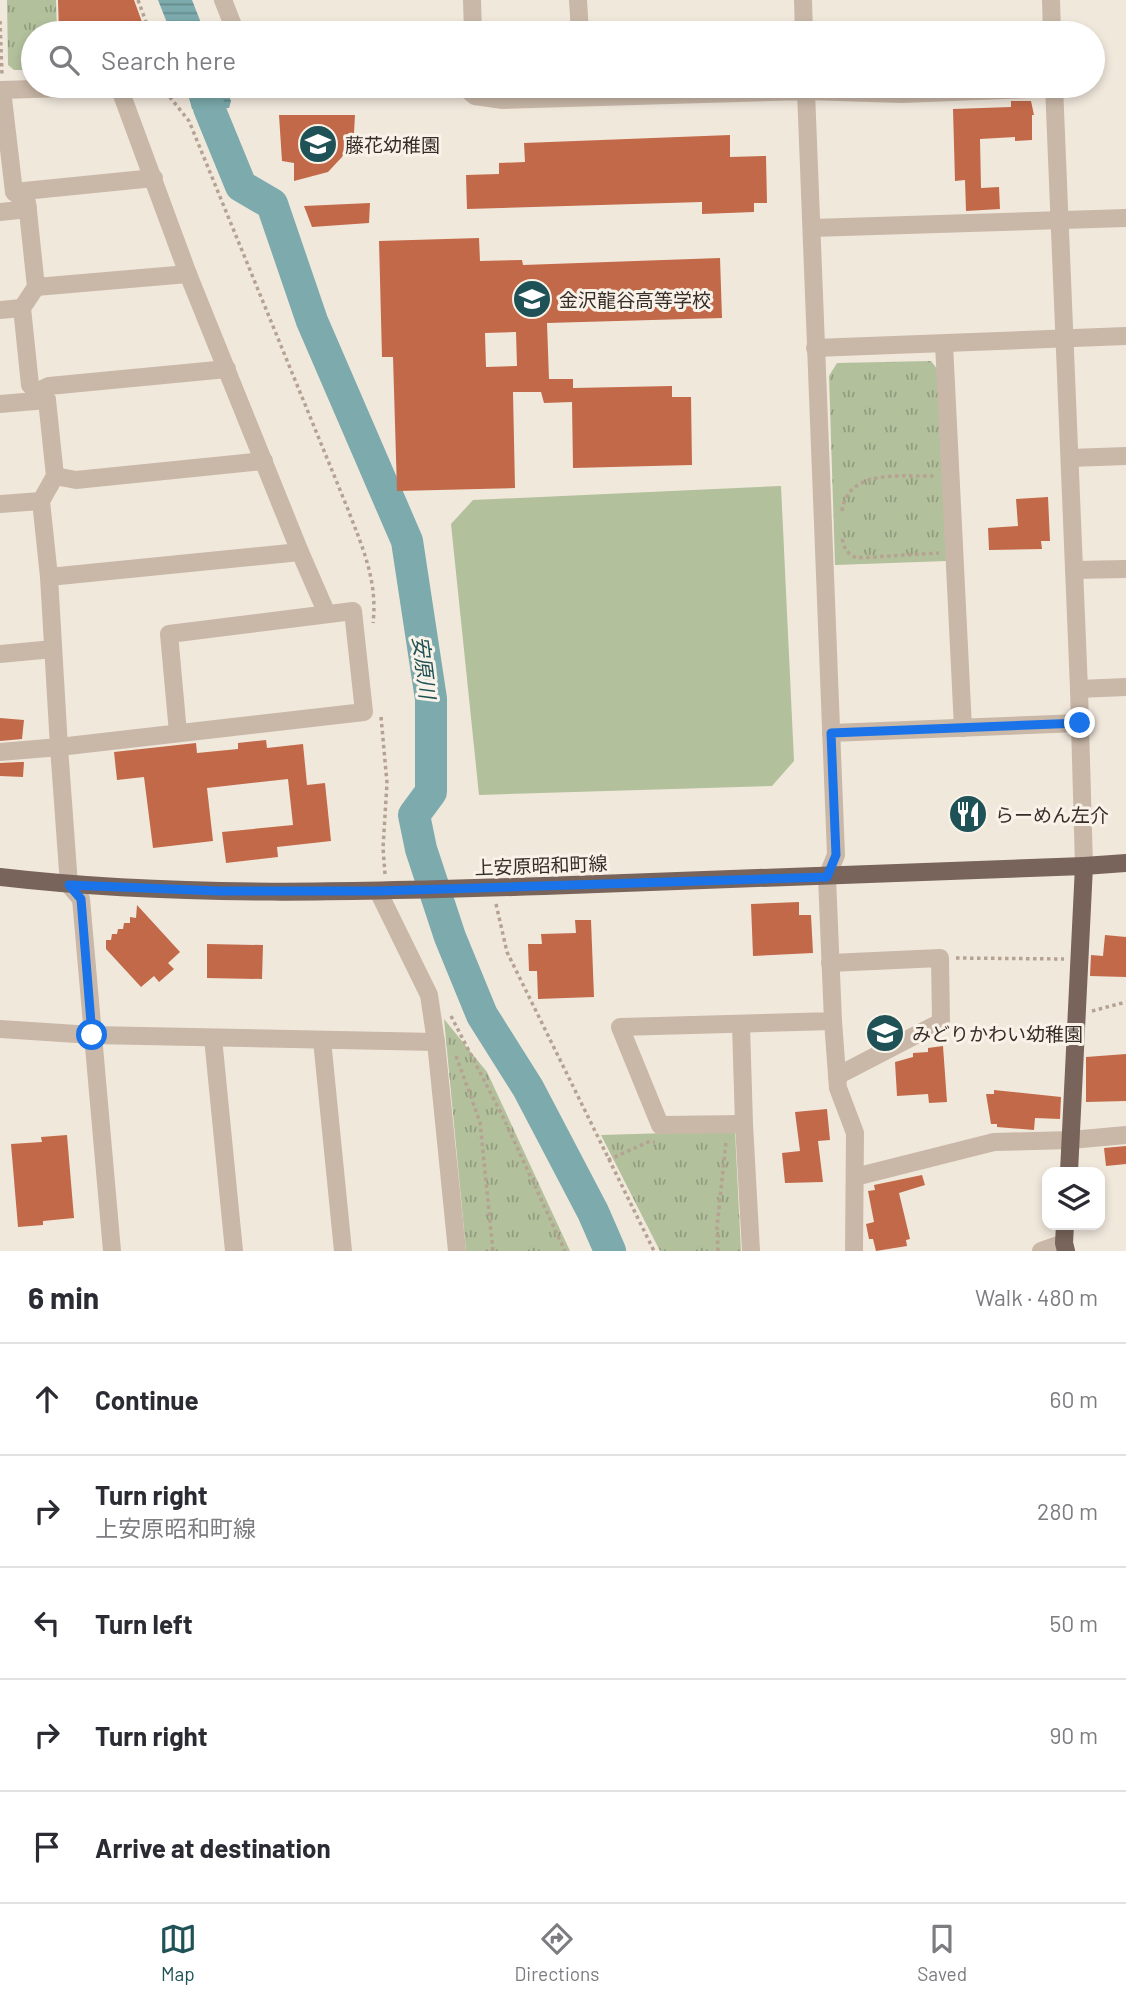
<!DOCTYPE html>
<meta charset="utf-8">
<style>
body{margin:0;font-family:Barlow,"Noto Sans JP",sans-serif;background:#f2f2f3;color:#2b2b33}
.controls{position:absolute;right:21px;bottom:21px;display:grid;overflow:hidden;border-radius:14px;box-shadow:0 4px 10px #0003}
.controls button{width:63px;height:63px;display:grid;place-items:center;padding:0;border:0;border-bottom:2px solid #e1e1e2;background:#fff;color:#2b2b33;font:35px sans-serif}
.stop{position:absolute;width:21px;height:21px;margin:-16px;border:5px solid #1a73e8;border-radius:50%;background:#fff}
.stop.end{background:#1a73e8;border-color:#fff;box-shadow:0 2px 7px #0008}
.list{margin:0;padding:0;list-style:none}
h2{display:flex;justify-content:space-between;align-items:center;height:91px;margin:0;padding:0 28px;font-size:30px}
h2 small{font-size:23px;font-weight:400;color:#7c7c81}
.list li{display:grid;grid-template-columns:46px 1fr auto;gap:21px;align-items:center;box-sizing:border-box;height:112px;padding:0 28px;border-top:2px solid #e1e1e2}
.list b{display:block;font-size:26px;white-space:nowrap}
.list p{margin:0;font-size:23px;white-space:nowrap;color:#7c7c81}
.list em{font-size:23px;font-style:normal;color:#7c7c81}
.icon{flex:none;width:38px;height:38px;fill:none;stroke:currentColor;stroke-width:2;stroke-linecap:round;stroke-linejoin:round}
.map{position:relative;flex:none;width:1126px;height:1251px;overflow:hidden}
.search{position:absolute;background:#fff;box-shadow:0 4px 10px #0003;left:21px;right:21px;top:21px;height:77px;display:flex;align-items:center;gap:18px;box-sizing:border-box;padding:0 24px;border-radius:38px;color:#7c7c81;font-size:26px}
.sheet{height:651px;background:#fff}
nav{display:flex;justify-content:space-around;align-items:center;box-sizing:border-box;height:98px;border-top:2px solid #e1e1e2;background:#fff;font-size:19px;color:#7c7c81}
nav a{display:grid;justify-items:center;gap:4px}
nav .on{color:#1f5256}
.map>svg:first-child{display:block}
</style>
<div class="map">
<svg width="1126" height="1251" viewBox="0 0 1126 1251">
<defs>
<pattern id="grass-tufts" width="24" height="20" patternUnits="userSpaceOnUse" patternTransform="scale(1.75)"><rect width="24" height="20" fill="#b3c09c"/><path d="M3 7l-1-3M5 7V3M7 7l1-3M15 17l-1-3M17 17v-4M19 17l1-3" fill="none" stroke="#929c7f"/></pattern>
<pattern id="water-rules" width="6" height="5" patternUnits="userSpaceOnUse" patternTransform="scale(1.75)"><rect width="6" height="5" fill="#7caaad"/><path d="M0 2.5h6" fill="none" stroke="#668b8d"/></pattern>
</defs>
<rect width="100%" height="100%" fill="#f1e8dc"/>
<g fill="url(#grass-tufts)">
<polygon points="7,0 56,0 57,33 33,33 33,70 14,70 8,65"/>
<polygon points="931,361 938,370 947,561 835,565 829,376 837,363"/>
<polygon points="444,1019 487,1072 570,1251 466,1251"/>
<polygon points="735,1131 741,1251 660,1251 601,1135"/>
</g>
<polygon fill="#b3c09c" points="781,486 794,761 772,786 479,795 451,524 473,500"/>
<g fill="url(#water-rules)">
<polygon points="158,0 192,0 205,33 171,33"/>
<polygon points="186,86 225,86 231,101 229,108 192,109"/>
</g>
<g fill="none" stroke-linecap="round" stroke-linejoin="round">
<polyline stroke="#7caaad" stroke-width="32" points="204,86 209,108 241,186 272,204 312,321 407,541 431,699 431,792 414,815 421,849 450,937 482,1015 528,1088 593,1212 610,1251"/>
</g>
<g fill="#c26949" fill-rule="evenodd">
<polygon points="58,0 134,0 146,33 59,33"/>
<polygon points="1011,101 1031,101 1034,115 1032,115 1032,140 1015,141 1015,137 980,139 981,188 999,187 1000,209 966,211 965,180 955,181 953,109 1011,107"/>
<polygon points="279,115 355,115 354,133 342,157 328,172 294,181 294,163 282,161"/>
<polygon points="730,135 730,157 766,156 767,203 754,203 754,212 702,214 702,202 467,209 466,175 499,174 499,163 525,162 524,143"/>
<polygon points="370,203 369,223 312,227 304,206"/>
<path d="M479,238L480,261L522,260L523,265L720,258L722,318L547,323L549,379H573V388L672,386V397H691L692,465L573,468L572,402L544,403L541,392H513L515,488L397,491L393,357H382L379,241ZM516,332L517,366L486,367L485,333Z"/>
<polygon points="1048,497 1050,541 1041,541 1042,549 989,550 988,528 1018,526 1016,499"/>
<polygon points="0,718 24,720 22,739 0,741"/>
<polygon points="266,740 267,748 303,744 307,785 325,783 331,841 277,847 278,857 226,863 222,832 293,825 288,779 207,788 213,841 153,848 144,777 117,780 114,752 196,743 197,753 238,749 238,743"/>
<polygon points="20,762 24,762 23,777 0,776 0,763"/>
<polygon points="799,902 799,915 811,915 813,953 753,956 751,904"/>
<polygon points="137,905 180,952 168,963 174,969 159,982 154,976 141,987 106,949 106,940 111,940 112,934 117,934 118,929 123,929 124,923 130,923 130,917 136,918"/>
<polygon points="575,920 591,920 594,997 538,999 537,971 529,971 528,944 542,944 541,934 576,933"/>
<polygon points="1105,935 1126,937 1126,977 1090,976 1091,955 1103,956"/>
<polygon points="207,944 263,945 262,979 207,978"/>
<polygon points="943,1046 947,1102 929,1103 928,1094 897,1096 895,1062 913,1057 913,1053 928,1052 928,1048"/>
<polygon points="1126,1054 1126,1101 1086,1102 1086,1057"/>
<polygon points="994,1090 1061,1097 1060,1119 1035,1118 1034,1130 997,1127 997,1124 991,1124 986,1094 994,1094"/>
<polygon points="827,1109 830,1140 818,1141 823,1182 785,1183 782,1153 800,1151 795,1112"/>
<polygon points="67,1135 74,1218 43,1221 43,1225 18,1227 11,1144 42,1142 41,1137"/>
<polygon points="1126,1146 1126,1164 1106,1166 1104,1148"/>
<polygon points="922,1175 925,1185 899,1193 910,1239 906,1240 907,1246 876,1251 873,1239 869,1239 866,1224 874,1222 868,1191 875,1190 874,1185"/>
</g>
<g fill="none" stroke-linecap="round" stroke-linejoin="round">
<g stroke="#b5a292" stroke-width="3.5" stroke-dasharray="3.5 3.5" stroke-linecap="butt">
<polyline points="138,0 150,33"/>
<polyline points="0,21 2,75"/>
<path d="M161,86L189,121L347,507C362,546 378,581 373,623"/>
<path d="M842,511C848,468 902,477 934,476"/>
<polyline points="842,539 846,551 856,558 939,553"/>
<polyline points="381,717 387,783 383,848 385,874"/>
<polyline points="496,904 507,952 654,1251"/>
<polyline points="956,958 1064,959"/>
<polyline points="1092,1011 1126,1002"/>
<polyline points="451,1016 503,1117 565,1251"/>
<polyline points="456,1056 480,1122 493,1251"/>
<polyline points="608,1160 648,1142 655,1142"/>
<polyline points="718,1251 717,1227 726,1142"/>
</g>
<g stroke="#c9b8a8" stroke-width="18">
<polyline points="223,0 236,33"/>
<polyline points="472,0 473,33"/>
<polyline points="578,0 580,33"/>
<polyline points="803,0 804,33"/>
<polyline points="1051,0 1052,33"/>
<polyline points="463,86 475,96 503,100 806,91 836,855 827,877 833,1021 620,1027 660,1125 744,1124 751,1251"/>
<polyline points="806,86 806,91 902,94 1054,88"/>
<polyline points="1054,86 1079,689 1084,866"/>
<polyline points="0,90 134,86"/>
<polyline points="2,90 14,192 27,202 36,287 22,308 30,385 47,400 55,476 41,501 49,577 59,747 364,712 353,611 169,634 178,733"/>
<polyline points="14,192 154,178"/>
<polyline points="0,212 28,209"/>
<polyline points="812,228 1126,218"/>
<polyline points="36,287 188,274"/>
<polyline points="0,310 22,308"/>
<polyline points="944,344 963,728"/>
<polyline points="815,348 1126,336"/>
<polyline points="38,391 49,386 227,369"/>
<polyline points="0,404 47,400"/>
<polyline points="1070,458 1126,456"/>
<polyline points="55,476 76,480 264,461"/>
<polyline points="0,504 41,501"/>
<polyline points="300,552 327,614"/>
<polyline points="1074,570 1126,569"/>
<polyline points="49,577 300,552 188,274 119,87"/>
<polyline points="0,654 53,649"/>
<polyline points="1079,689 1126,687"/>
<polyline points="831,733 1080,723"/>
<polyline points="0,752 59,747 69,885 81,899 112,1251"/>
<polyline points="378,891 429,995 436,1042 457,1251"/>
<polyline points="830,963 940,958 941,1022 837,1076"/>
<polyline points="833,1021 838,1088 855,1133 854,1251"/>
<polyline points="741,1025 744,1124"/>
<polyline points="0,1029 92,1035 436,1042"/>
<polyline points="213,1038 234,1251"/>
<polyline points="322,1040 343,1251"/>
<polyline points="855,1177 994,1142 1071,1140 1126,1135"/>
<polyline points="1041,1251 1064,1243"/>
</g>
<g stroke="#78645a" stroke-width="18">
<path d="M0,877C180,898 363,892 544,886C724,880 904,873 1084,866"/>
<polyline points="1069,1172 1084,866 1126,863"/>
<polyline points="1065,1225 1064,1243 1066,1251"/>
</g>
</g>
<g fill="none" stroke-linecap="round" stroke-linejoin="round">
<polyline stroke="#1a73e8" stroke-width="9" points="92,1035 81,899 69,885 219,891 378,891 827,877 836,855 831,733 1080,723"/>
</g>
<defs>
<symbol id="school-disc" viewBox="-11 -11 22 22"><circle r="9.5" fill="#1f5256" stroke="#f9f2e8"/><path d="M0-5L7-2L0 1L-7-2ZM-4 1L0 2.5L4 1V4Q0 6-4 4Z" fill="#fff"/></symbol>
<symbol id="restaurant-disc" viewBox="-11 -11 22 22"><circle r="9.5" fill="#1f5256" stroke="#f9f2e8"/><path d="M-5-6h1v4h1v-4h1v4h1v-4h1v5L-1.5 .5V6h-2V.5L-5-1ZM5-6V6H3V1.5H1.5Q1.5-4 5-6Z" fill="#fff"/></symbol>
</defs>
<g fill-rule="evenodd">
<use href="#school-disc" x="296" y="122" width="44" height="44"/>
<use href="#school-disc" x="510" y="277" width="44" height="44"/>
<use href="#restaurant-disc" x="946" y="792" width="44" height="44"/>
<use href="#school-disc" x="863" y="1011" width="44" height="44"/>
</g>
<g text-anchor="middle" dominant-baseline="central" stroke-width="6" stroke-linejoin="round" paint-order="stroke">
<g font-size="19" fill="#362d28" stroke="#f9f2e8" text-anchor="start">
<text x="345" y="144">藤花幼稚園</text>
<text x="559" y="299">金沢龍谷高等学校</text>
<text x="995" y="814">らーめん左介</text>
<text x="912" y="1033">みどりかわい幼稚園</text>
</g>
<g font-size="19" fill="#362d28" stroke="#f9f2e8">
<text transform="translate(541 865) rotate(-2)">上安原昭和町線</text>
</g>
<g font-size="21" font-style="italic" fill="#1f5256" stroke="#f9f2e8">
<text transform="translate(425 667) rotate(83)">安原川</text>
</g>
</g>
</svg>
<div class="controls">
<button><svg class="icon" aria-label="layers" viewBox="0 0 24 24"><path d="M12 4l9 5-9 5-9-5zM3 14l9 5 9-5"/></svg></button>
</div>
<div class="stop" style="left:92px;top:1035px"></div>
<div class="stop end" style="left:1080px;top:723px"></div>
<div class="search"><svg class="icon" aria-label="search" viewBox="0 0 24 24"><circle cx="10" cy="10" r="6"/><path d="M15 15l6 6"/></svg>Search here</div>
</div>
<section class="sheet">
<h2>6 min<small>Walk · 480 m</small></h2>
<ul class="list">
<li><svg class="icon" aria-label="ahead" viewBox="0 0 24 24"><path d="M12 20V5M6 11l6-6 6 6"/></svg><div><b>Continue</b></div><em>60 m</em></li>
<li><svg class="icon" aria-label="right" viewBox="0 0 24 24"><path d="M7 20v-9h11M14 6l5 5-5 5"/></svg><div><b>Turn right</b><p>上安原昭和町線</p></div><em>280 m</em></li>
<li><svg class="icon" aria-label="left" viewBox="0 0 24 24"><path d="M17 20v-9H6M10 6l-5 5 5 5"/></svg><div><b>Turn left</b></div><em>50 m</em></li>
<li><svg class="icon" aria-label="right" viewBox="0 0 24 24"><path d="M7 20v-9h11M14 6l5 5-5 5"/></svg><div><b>Turn right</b></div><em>90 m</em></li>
<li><svg class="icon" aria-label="arrive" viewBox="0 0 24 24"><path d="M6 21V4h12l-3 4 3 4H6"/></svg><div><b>Arrive at destination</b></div></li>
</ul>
</section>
<nav>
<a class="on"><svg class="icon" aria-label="map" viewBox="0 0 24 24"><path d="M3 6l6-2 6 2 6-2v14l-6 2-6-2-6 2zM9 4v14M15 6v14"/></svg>Map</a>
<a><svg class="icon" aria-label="directions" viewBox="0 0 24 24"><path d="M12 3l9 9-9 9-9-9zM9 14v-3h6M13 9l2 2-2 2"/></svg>Directions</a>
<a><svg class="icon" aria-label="saved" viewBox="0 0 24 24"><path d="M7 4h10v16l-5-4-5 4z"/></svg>Saved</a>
</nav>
